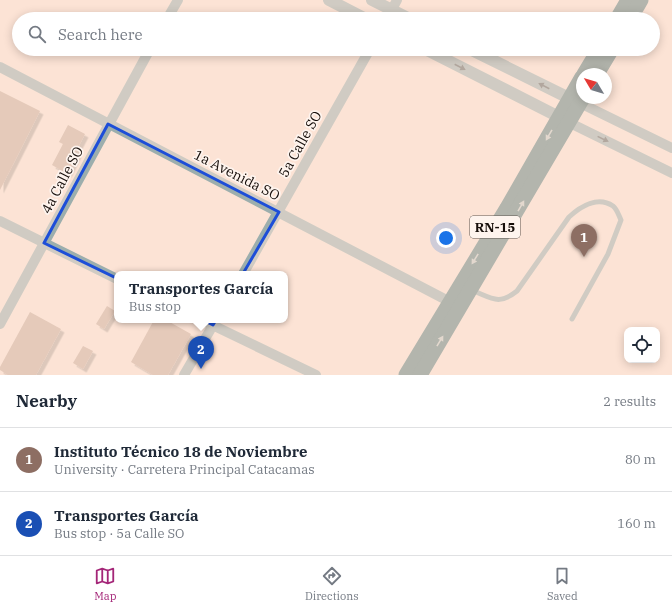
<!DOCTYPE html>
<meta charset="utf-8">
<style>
body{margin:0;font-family:"IBM Plex Serif",serif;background:#f6f6f7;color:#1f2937}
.controls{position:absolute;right:12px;bottom:12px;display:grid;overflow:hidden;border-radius:8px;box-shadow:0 2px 10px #0003}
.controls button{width:36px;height:36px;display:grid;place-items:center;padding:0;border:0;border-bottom:1px solid #e0e1e3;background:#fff;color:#1f2937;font:20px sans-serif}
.compass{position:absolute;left:576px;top:68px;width:36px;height:36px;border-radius:50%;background:#fff;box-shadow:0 2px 10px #0003;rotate:308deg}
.you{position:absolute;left:446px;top:238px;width:14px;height:14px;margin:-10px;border:3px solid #fff;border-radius:50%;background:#1a73e8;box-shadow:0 0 0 6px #1a73e833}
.badge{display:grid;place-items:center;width:26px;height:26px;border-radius:50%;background:#a42678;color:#fff;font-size:13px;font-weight:700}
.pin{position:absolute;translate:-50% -33px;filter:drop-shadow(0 1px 2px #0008)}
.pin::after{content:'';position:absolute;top:21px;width:14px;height:12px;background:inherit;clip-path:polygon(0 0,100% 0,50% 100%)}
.popup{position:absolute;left:114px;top:271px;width:174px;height:52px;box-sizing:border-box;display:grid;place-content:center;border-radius:8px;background:#fff;filter:drop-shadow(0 1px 3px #0005);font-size:13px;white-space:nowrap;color:#747a83}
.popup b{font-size:15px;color:#1f2937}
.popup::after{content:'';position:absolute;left:50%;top:100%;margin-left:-8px;border:8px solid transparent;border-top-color:#fff}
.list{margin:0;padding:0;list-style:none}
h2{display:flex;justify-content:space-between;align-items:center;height:52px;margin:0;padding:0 16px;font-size:17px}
h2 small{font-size:13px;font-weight:400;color:#747a83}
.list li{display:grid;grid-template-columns:26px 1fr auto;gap:12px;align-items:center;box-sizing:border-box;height:64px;padding:0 16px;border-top:1px solid #e0e1e3}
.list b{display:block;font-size:15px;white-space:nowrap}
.list p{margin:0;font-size:13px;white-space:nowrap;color:#747a83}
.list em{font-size:13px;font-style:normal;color:#747a83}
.icon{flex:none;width:22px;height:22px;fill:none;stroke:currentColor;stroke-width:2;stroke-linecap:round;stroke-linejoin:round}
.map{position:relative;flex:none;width:672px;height:375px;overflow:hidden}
.search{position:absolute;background:#fff;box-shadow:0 2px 10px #0003;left:12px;right:12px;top:12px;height:44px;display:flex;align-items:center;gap:10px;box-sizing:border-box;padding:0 14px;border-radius:22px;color:#747a83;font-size:15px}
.sheet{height:180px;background:#fff}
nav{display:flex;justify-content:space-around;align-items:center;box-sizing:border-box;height:56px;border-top:1px solid #e0e1e3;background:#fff;font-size:11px;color:#747a83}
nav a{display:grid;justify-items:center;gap:2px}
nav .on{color:#a42678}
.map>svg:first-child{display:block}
</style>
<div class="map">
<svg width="672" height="375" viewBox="0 0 672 375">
<defs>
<filter id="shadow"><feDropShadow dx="3.5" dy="3.5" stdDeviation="0" flood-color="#0004"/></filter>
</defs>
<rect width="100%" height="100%" fill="#fce3d5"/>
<g fill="#c9aa99" filter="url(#shadow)">
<polygon points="0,91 40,111 0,190"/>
<polygon points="68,125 85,134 75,153 78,154 68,174 52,165 63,144 59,142"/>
<polygon points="107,306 115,311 104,329 96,324"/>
<polygon points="30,312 61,329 36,375 8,375 0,370 0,367"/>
<polygon points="154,320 166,320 191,334 168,375 153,375 131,362"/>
<polygon points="83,346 93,351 83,369 73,363"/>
</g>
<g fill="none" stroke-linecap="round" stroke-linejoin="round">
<path stroke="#9caead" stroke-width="5" d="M471,290C492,298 498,306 517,291L569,217C581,206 598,196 613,206C617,209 619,216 621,220L608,254L572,319"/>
<g stroke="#9caead" stroke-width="10">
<polyline points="167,19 178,0"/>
<polyline points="387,19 397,0"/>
<polyline points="0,67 456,305"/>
<polyline points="580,103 672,148"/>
<polyline points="568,122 672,173"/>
<polyline points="0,221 117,279"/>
<polyline points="243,274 370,49"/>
<polyline points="202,320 316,375"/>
<polyline points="0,324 150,49"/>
<polyline points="184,375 216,320"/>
</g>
<g stroke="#9caead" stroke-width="12">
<polyline points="329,0 366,19"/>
<polyline points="372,0 410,19"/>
<polyline points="425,49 567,121"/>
<polyline points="470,49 577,102"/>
</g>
<g stroke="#5b7c7c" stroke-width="15">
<polyline points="617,19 628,0"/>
<polyline points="630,19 641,0"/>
<polyline points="584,74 599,49"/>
<polyline points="597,74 612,49"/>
<polyline points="406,375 507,208 582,77"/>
<polyline points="420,375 583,98"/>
</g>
</g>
<defs><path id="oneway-solid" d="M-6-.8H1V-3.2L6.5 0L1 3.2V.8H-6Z"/></defs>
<g fill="#5a5e5c">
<use href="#oneway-solid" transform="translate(460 67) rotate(27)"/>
<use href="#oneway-solid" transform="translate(544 86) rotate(-153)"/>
<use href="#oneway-solid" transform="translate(603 139) rotate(26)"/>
</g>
<g fill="#c5cac6">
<use href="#oneway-solid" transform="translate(549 135) rotate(120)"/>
<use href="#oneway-solid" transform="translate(521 206) rotate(-60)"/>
<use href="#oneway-solid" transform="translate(475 259) rotate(122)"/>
<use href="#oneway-solid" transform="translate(440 341) rotate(-59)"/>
</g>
<path d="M0 0H672V375H0ZM108,124L279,212L213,325L44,243Z" fill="#fce3d5" fill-opacity=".55" fill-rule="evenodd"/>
<path fill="none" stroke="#1d4ed8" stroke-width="3" stroke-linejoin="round" d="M108,124L279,212L213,325L44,243Z"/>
<g text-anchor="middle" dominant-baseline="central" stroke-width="3.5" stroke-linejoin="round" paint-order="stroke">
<rect fill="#fef4ee" stroke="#5c544f" stroke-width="1" x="470" y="216" width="50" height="22" rx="3"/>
<g font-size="13" font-weight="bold" fill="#170f0b">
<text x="495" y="227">RN-15</text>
</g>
<g font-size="14" fill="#170f0b" stroke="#fef4ee">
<text transform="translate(300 144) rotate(-61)">5a Calle SO</text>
<text transform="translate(237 175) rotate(27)">1a Avenida SO</text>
<text transform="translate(62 180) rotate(-62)">4a Calle SO</text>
</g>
</g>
</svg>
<div class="controls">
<button><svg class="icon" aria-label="locate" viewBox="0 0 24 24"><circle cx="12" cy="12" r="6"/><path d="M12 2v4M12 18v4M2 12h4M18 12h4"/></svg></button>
</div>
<svg class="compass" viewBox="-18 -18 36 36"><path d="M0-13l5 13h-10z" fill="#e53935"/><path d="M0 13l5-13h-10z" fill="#747a83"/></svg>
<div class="you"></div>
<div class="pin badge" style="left:584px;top:257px;background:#8d6e63">1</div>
<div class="pin badge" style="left:201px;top:369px;background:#1a4fb4">2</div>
<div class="popup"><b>Transportes García</b>Bus stop</div>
<div class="search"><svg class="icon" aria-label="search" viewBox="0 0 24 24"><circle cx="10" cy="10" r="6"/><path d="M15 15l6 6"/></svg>Search here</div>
</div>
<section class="sheet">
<h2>Nearby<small>2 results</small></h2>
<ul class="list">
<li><span class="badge" style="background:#8d6e63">1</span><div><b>Instituto Técnico 18 de Noviembre</b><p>University · Carretera Principal Catacamas</p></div><em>80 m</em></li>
<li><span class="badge" style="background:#1a4fb4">2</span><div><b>Transportes García</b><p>Bus stop · 5a Calle SO</p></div><em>160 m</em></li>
</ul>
</section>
<nav>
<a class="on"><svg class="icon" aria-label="map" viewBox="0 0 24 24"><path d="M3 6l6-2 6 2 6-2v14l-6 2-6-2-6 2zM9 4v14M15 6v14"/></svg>Map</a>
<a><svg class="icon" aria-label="directions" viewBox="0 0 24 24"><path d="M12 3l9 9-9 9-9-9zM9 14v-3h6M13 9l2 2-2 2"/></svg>Directions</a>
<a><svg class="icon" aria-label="saved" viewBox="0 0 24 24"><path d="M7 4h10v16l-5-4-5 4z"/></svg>Saved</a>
</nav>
